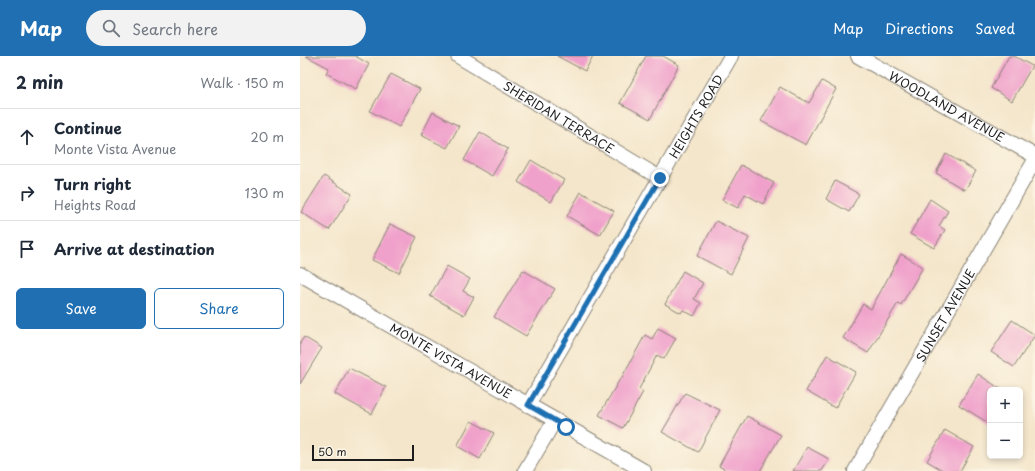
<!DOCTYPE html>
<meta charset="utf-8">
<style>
body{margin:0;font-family:"Playpen Sans",sans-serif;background:#f2f2f3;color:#1f2937}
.controls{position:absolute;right:12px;bottom:12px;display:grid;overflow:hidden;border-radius:6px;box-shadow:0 2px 6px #0003}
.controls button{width:36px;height:36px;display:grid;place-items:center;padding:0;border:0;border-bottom:1px solid #e0e1e3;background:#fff;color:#1f2937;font:20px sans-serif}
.scale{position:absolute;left:12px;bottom:10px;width:102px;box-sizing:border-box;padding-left:4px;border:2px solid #1c1c1c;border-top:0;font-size:11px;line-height:14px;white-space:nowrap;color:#1c1c1c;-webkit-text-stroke:3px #fcf5e5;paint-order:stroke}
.stop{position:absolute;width:12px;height:12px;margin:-9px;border:3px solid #1f6fb2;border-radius:50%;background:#fff}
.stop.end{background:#1f6fb2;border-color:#fff;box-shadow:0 1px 4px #0008}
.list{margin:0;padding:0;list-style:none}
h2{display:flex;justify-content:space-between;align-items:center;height:52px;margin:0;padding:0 16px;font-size:17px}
h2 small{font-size:13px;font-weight:400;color:#747a83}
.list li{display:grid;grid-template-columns:26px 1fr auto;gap:12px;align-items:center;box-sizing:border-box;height:56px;padding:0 16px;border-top:1px solid #e0e1e3}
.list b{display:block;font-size:15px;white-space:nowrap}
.list p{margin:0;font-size:13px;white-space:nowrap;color:#747a83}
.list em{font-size:13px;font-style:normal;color:#747a83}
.actions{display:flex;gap:8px;padding:12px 16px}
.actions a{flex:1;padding:9px 0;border:1px solid #1f6fb2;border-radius:6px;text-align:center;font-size:14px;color:#1f6fb2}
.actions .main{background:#1f6fb2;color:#fff}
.icon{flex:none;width:22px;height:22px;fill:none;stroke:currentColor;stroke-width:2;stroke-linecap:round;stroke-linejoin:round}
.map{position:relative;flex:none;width:735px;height:415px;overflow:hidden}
header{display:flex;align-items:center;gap:24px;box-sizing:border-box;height:56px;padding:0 20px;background:#1f6fb2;color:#fff}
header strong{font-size:19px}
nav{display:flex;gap:22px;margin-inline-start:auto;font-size:14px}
.search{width:280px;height:36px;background:#f2f2f3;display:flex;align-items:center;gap:10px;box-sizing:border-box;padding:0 14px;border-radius:22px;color:#747a83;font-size:15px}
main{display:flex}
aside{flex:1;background:#fff}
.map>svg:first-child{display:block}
</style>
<header>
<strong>Map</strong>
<div class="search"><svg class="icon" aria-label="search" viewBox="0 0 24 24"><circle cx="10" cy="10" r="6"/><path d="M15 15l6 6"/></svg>Search here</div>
<nav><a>Map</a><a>Directions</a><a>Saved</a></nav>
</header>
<main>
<aside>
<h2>2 min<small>Walk · 150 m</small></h2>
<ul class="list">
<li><svg class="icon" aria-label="ahead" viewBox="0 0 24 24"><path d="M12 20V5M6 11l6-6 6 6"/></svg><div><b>Continue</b><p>Monte Vista Avenue</p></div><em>20 m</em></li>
<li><svg class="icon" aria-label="right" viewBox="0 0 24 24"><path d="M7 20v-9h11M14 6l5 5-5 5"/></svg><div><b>Turn right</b><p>Heights Road</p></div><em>130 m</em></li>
<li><svg class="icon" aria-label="arrive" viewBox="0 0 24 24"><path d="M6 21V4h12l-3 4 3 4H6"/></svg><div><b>Arrive at destination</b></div></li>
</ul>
<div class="actions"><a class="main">Save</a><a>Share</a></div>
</aside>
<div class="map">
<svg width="735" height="415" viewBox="0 0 735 415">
<rect width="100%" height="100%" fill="#fcf5e5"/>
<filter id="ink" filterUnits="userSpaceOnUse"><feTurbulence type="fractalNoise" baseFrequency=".025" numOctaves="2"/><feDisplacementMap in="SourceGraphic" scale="8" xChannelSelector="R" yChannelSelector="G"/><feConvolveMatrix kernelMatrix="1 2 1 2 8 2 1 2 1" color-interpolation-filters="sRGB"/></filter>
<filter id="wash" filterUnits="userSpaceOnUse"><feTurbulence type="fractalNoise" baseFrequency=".012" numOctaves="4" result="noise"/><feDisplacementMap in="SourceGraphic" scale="16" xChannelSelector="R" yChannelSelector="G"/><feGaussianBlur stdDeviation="0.9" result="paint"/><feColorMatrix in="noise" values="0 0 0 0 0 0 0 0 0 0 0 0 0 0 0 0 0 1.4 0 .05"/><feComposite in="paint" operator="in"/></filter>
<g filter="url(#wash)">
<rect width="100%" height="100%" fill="#f4e6cb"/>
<g id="blocks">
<g fill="#f0a1cb">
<polygon points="6,0 55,0 69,8 56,33 26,17 29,12"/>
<polygon points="257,0 293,0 285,15"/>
<polygon points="346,0 363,0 379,9 350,63 320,47"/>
<polygon points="709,0 714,0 732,10 712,45 691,32"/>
<polygon points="91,18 120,33 99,71 70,55"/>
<polygon points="522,25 536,33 506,89 461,65 480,31 509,47"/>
<polygon points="133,56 159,70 147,92 121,79"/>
<polygon points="180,76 208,93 192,120 164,104"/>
<polygon points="646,98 676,115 665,134 636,117"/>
<polygon points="231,104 264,124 251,146 218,126"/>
<polygon points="441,109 474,127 463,148 445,138 438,152 422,144"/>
<polygon points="24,120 52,138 29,174 1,156"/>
<polygon points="535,125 559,138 549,156 526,143"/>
<polygon points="281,136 314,155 300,179 267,160"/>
<polygon points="630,143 648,155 639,170 645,174 634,192 610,178"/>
<polygon points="416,165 449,182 431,218 397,200"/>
<polygon points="90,168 117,181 99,217 72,204"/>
<polygon points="601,198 623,211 601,249 598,247 568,297 543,282 563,248 571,253"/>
<polygon points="147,210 170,223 163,235 174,241 164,259 130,240"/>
<polygon points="223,214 255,233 226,280 194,261"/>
<polygon points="383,215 403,227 394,243 401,247 394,260 383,254 381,257 365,248"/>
<polygon points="712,264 735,279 714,311 691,296"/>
<polygon points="358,272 376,282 364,303 357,299 339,333 343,336 323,372 299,359 320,323 321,323 345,279 352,283"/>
<polygon points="4,281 22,292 0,328 0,287"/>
<polygon points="527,299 556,316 535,352 506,335"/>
<polygon points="49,312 86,331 72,358 35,338"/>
<polygon points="678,318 702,334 690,334 690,368 659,349"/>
<polygon points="385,337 420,354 398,396 362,376"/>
<polygon points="447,360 481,379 460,415 427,415 419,410"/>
<polygon points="171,365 194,377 180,403 157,390"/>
<polygon points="645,374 674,391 660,415 644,415 627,405"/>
<polygon points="507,391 529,403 522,415 493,415"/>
</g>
</g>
</g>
<g filter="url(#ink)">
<use href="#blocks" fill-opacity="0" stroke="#888174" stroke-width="1"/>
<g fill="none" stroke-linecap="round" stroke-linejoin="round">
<defs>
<g id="minor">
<path id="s1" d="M158,0L360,122"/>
<path id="s2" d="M558,0L735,100"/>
<path id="s3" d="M0,218L344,415"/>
<path id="s4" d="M228,349L431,0"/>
<polyline points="225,415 255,364"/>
<path id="s5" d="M555,415L735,104"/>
</g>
</defs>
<use href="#minor" stroke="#888174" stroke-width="16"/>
<use href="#minor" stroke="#fff" stroke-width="14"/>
</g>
</g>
<g fill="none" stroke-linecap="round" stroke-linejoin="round" filter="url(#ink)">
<polyline stroke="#1f6fb2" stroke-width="5" points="266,371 228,349 360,122"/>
</g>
<g text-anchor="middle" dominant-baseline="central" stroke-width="3" stroke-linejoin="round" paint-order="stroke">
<g font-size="12" fill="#1c1c1c" stroke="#fcf5e5">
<text stroke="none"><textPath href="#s2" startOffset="102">WOODLAND AVENUE</textPath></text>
<text stroke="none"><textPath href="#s4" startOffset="334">HEIGHTS ROAD</textPath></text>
<text stroke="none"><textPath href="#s1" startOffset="118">SHERIDAN TERRACE</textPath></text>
<text stroke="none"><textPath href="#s5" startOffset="180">SUNSET AVENUE</textPath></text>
<text stroke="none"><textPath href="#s3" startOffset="174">MONTE VISTA AVENUE</textPath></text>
</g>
</g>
</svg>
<div class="controls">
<button>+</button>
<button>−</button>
</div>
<div class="scale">50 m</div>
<div class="stop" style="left:266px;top:371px"></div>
<div class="stop end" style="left:360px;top:122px"></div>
</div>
</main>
